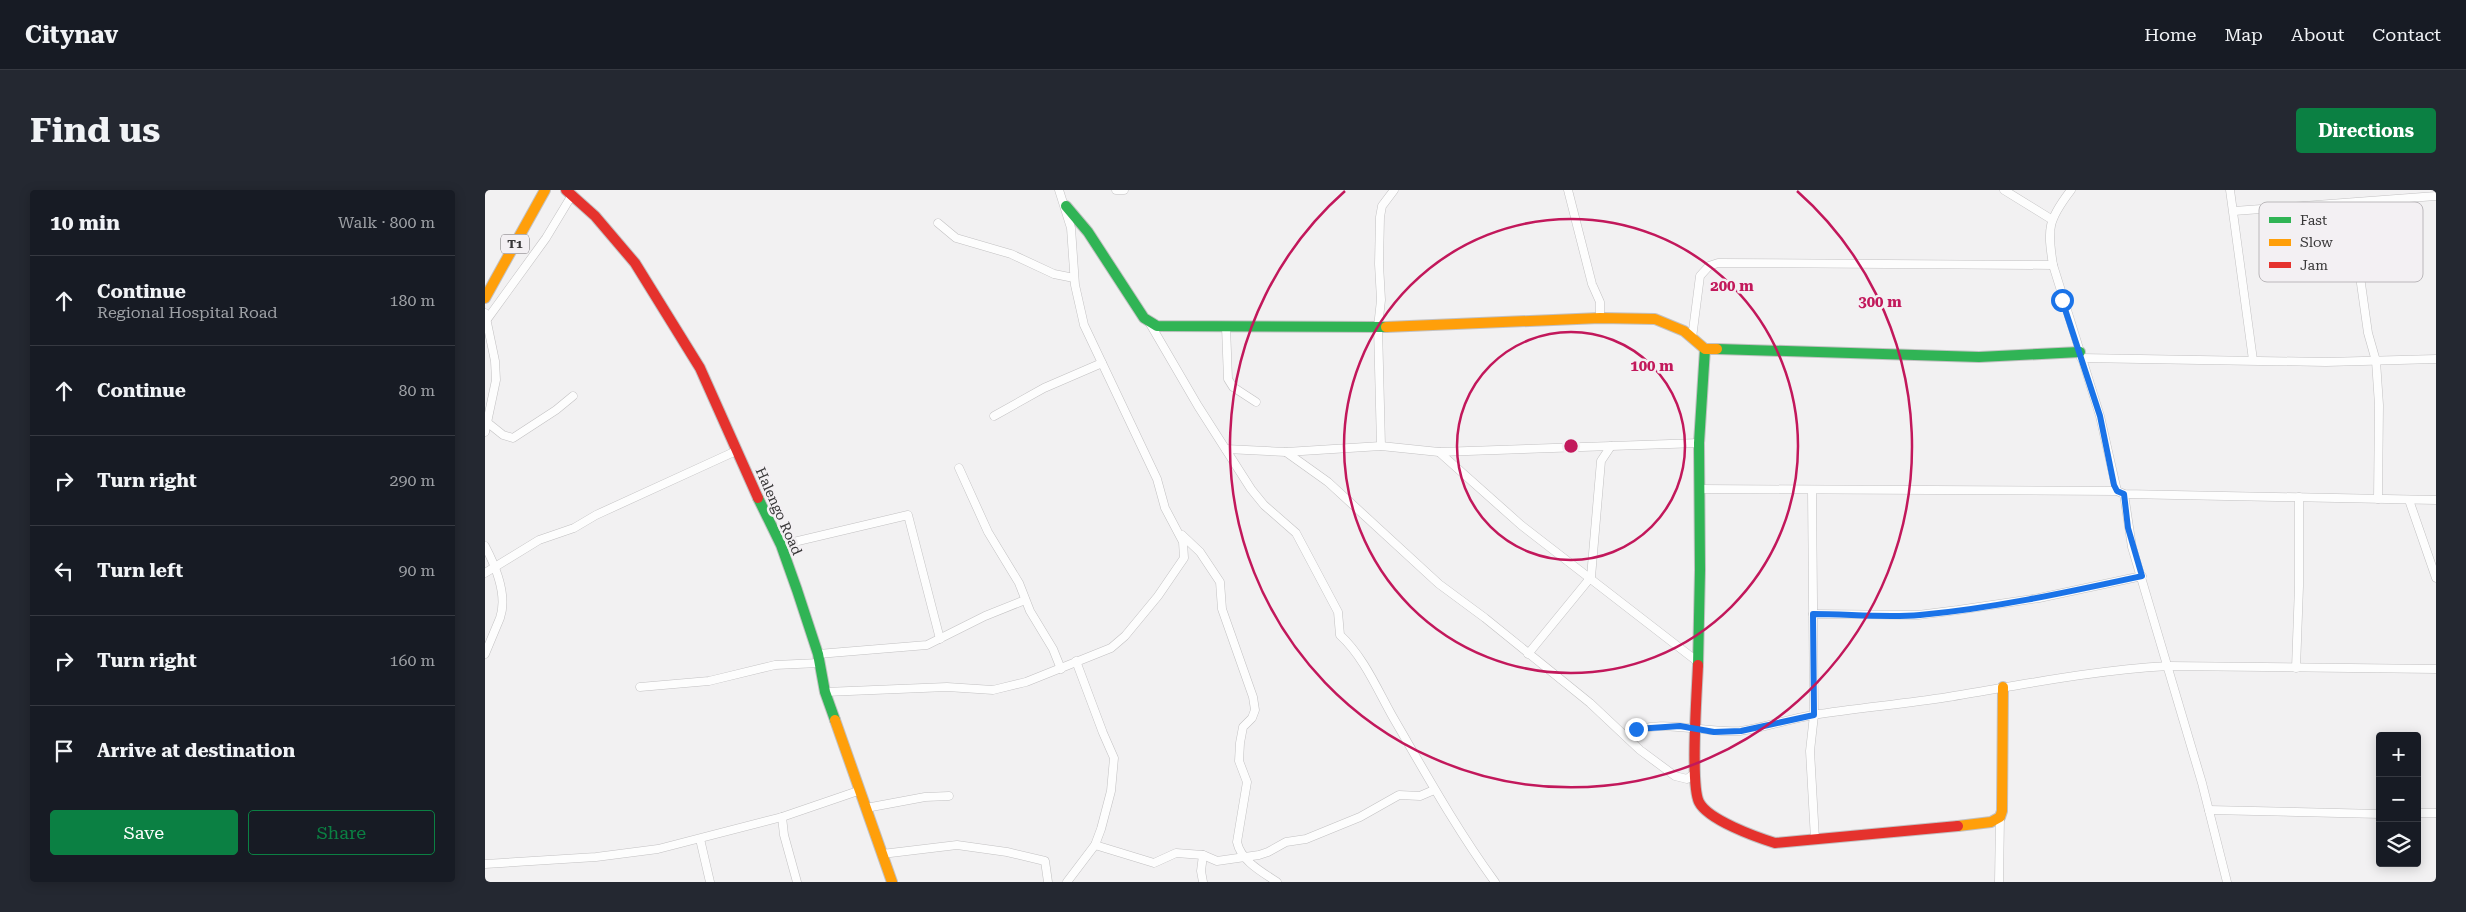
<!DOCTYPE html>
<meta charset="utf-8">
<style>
body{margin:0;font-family:"Roboto Serif",serif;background:#242831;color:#f1f3f6}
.controls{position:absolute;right:15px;bottom:15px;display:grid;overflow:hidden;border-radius:5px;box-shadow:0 2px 12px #0003}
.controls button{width:45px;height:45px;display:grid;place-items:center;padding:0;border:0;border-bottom:1px solid #363941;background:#171b24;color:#f1f3f6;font:25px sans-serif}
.stop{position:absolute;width:15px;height:15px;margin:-11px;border:4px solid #1a73e8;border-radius:50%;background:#fff}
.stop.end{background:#1a73e8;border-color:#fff;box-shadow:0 1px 5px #0008}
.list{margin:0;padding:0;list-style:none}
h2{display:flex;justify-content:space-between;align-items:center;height:65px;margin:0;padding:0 20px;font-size:21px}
h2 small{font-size:16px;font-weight:400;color:#9ea1a6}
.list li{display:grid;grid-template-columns:32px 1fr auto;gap:15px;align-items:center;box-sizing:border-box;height:90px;padding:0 20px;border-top:1px solid #363941}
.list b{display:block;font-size:19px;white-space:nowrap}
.list p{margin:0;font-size:16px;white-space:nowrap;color:#9ea1a6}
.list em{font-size:16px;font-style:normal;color:#9ea1a6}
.actions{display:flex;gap:10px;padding:15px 20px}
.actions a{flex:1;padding:11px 0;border:1px solid #0b8043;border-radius:5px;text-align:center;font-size:18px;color:#0b8043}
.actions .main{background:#0b8043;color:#fff}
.icon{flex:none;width:28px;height:28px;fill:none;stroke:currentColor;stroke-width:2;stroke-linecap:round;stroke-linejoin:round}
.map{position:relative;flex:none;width:1951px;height:692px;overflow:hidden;border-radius:5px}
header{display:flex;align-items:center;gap:30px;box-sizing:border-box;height:70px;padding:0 25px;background:#171b24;border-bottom:1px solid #363941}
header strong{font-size:24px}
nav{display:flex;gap:28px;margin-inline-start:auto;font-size:18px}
.intro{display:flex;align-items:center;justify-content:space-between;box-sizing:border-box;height:120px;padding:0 30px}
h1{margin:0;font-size:35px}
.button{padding:12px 22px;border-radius:5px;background:#0b8043;color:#fff;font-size:18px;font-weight:700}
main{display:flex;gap:30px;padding:0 30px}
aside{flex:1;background:#171b24;border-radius:5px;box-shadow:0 2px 12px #0003}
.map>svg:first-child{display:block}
</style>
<header>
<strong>Citynav</strong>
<nav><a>Home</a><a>Map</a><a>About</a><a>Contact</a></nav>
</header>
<div class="intro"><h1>Find us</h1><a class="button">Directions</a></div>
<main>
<aside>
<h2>10 min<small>Walk · 800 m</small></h2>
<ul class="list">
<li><svg class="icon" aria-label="ahead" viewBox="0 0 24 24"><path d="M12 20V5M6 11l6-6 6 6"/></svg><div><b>Continue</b><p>Regional Hospital Road</p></div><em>180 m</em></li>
<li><svg class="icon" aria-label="ahead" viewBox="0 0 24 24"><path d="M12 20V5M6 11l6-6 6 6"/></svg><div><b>Continue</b></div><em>80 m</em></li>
<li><svg class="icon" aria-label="right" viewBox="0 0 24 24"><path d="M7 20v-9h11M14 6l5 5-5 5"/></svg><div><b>Turn right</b></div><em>290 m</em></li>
<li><svg class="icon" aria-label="left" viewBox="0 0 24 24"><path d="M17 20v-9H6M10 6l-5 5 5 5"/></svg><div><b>Turn left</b></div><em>90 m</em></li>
<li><svg class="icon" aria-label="right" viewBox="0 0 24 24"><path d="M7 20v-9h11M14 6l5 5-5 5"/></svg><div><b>Turn right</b></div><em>160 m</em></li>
<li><svg class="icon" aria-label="arrive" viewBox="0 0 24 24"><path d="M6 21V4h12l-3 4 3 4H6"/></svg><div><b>Arrive at destination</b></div></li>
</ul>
<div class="actions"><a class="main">Save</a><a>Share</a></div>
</aside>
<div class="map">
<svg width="1951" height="692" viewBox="0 0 1951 692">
<rect width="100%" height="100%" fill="#f2f1f2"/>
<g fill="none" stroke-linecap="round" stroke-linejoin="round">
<defs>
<g id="street">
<polyline points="631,0 639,0"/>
<polyline points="1083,0 1107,94 1115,112 1115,128"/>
<polyline points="1519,0 1566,29"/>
<path d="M1586,0C1563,30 1562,38 1568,75L1615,226L1632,301"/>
<polyline points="1745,0 1768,170"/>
<polyline points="1855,14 1868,37 1883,143 1891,171 1894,215 1893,309"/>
<polyline points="1749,21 1951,6"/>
<polyline points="453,33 471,48 526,64 569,84 589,88"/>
<polyline points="0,123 10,171 11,190 0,242"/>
<polyline points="3,128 61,48 87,5"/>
<path d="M664,132L713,216L766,299L779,315L811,343L853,422L855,445C879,467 893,501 909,529C941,584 972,640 1010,692"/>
<polyline points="741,137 743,189 748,197 771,212"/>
<polyline points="1207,148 1215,86 1224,76 1233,73 1568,75"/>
<polyline points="1596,168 1841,172 1951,169"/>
<polyline points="509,226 559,198 617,173"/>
<polyline points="3,233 18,245 28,248 71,220 88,206"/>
<polyline points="896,256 893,137 896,110 894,74 895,27 897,16 909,0"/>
<polyline points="741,259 801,262 896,256 954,262 1214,253"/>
<polyline points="801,262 843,292 954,394 1000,428 1105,513 1155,560 1190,586 1202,589 1210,583"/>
<polyline points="954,262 1036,335 1213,472"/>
<polyline points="474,278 503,342 534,393 545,421 568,459 576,479"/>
<polyline points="1215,299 1632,301 1639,304 1951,310"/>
<polyline points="1327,300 1329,525 1325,561 1330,649"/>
<polyline points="1639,304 1647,357 1717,593 1742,692"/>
<polyline points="1924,310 1951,388"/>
<path d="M697,345L715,362L735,392L737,419L768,507L770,520L767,528L758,537L755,553L754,571L762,592L752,652C756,671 777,682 792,692"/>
<polyline points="296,355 423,325 455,449"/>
<path d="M0,356C10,375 23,405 15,428C10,440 5,452 0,464"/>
<polyline points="0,383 54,350 89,338 111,325 251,261"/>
<polyline points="1328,424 1433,425 1473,420 1554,408 1657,386"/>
<polyline points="333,464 442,455 500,426 540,410"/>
<polyline points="1043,464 1106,387 1116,271 1126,256"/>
<polyline points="1811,478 1814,396 1814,307"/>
<polyline points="155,497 224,491 290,475 334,473"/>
<polyline points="340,502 462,497 508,500 541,492 626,458 640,446 673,406 699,368 698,352 680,318 672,289 599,135 590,95 586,38 574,0"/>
<path d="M1140,545C1175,526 1217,544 1255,541C1279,538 1304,529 1328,525C1373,518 1418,514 1463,507C1536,495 1609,480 1684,476L1951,479"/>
<polyline points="381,618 440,607 464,606"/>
<polyline points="1724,620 1895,624"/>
<polyline points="1932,623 1951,623"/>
<polyline points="297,627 299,645 312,692"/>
<polyline points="215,649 225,692"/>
<polyline points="610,655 669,673 691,663 718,665 732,671 774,665 783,662 801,652 821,649 875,627 914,605 935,606 949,600"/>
<polyline points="397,664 472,655 522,662 560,671 563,692"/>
<polyline points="0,674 111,667 173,659 297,627 373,601"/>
<polyline points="582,692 610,655 616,639 626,601 629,568 618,543 591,471"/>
<polyline points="718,692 716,681 718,665"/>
<polyline points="1514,692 1515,627"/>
</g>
<g id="fast">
<polyline points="581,16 603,42 659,128 672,136 901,137"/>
<polyline points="1232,159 1494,167 1595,162"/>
<polyline points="273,308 296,355 312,400 333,464 340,502 350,530"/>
<polyline points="1213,475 1215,380 1214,253 1220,159"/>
</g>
<g id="slow">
<polyline points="0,108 60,0"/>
<polyline points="901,137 1115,128 1170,129 1199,141 1220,159 1232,159"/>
<polyline points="350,530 407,692"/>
<polyline points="1473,636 1506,632 1515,627 1517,621 1518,497"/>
</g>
<g id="jam">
<polyline points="81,0 110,26 150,73 215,178 273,308"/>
<path d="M1213,475C1212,501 1205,594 1214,612C1223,630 1271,647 1290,653L1473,636"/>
</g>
</defs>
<use href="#street" stroke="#c2c1c2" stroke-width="9"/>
<use href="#fast" stroke="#c2c1c2" stroke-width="12"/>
<use href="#slow" stroke="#c2c1c2" stroke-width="12"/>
<use href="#jam" stroke="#c2c1c2" stroke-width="12"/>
<use href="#street" stroke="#fdfdfd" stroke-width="8"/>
<use href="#fast" stroke="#30b455" stroke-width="10"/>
<use href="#slow" stroke="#ff9f0a" stroke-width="10"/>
<use href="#jam" stroke="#e5322d" stroke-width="10"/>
</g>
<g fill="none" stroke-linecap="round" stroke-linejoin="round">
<path stroke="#1a73e8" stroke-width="6" d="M1151,539L1195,536L1229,542L1256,541L1329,525L1328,424C1363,424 1400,428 1435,425C1510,418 1583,402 1657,386L1643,338L1639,304L1632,301L1629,295L1615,226L1577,110"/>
</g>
<g fill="none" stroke="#c2185b" stroke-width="2.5">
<circle cx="1086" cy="256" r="114"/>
<circle cx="1086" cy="256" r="227"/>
<path d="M1312 1A341 341 0 1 1 860 1"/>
</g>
<g text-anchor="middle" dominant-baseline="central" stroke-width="5" stroke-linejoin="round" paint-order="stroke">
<rect fill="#f3f0f3" stroke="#706e70" stroke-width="1" x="16" y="44.5" width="28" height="19" rx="4"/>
<g font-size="12" font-weight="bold" fill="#383738">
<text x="30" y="54">T1</text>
</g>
<g font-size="14" fill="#383738" stroke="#f3f0f3">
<text transform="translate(294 321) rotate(66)">Halengo Road</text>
</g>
</g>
<rect x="1774" y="12" width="164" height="80" rx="8" fill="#f3f0f3" stroke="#bbb8bb" stroke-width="1"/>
<rect x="1784" y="27" width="22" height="6" fill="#30b455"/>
<rect x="1784" y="49" width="22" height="7" fill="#ff9f0a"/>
<rect x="1784" y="72" width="22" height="6" fill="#e5322d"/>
<g font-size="14" fill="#383738">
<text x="1815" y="35">Fast</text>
<text x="1815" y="57">Slow</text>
<text x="1815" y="80">Jam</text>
</g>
<circle cx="1086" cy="256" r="8" fill="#c2185b" stroke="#f3f0f3" stroke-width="2.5"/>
<g font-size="15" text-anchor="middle" font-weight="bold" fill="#c2185b" stroke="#f3f0f3" stroke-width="5" stroke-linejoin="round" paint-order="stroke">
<text x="1247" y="101">200 m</text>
<text x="1395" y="117">300 m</text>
<text x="1167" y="181">100 m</text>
</g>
</svg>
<div class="controls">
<button>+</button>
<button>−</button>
<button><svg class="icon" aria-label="layers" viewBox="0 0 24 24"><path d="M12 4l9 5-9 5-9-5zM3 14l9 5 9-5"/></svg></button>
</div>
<div class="stop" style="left:1577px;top:110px"></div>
<div class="stop end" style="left:1151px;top:539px"></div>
</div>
</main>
